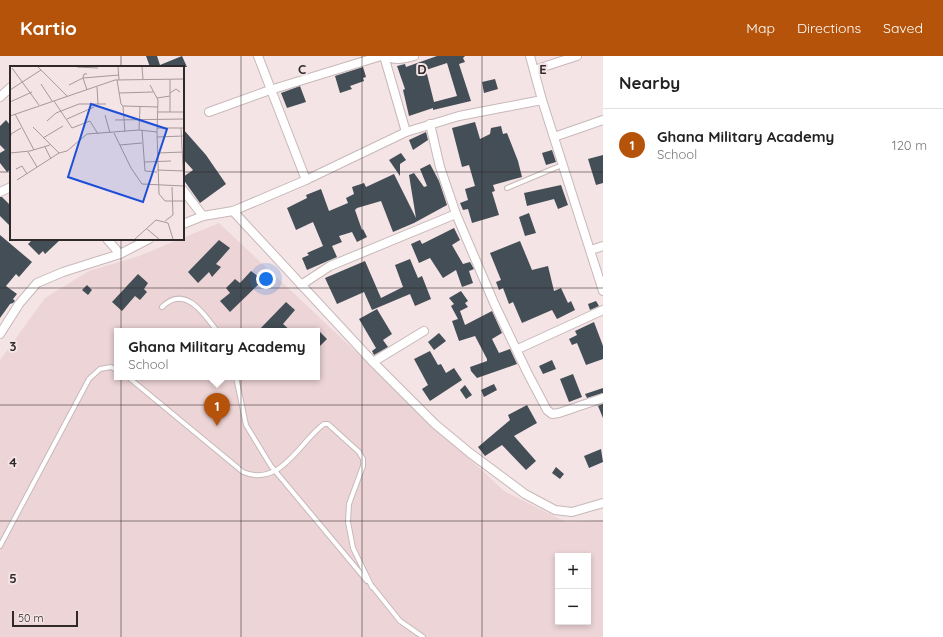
<!DOCTYPE html>
<meta charset="utf-8">
<style>
body{margin:0;font-family:Quicksand,sans-serif;background:#f6f6f6;color:#222}
.controls{position:absolute;right:12px;bottom:12px;display:grid;overflow:hidden;border-radius:0px;box-shadow:0 2px 6px #0003}
.controls button{width:36px;height:36px;display:grid;place-items:center;padding:0;border:0;border-bottom:1px solid #e0e0e0;background:#fff;color:#222;font:20px sans-serif}
.scale{position:absolute;left:12px;bottom:10px;width:66px;box-sizing:border-box;padding-left:4px;border:2px solid #2f292a;border-top:0;font-size:11px;line-height:14px;white-space:nowrap;color:#2f292a;-webkit-text-stroke:3px #f4e4e5;paint-order:stroke}
.you{position:absolute;left:266px;top:223px;width:14px;height:14px;margin:-10px;border:3px solid #fff;border-radius:50%;background:#1a73e8;box-shadow:0 0 0 6px #1a73e833}
.badge{display:grid;place-items:center;width:26px;height:26px;border-radius:50%;background:#b45309;color:#fff;font-size:13px;font-weight:700}
.pin{position:absolute;translate:-50% -33px;filter:drop-shadow(0 1px 2px #0008)}
.pin::after{content:'';position:absolute;top:21px;width:14px;height:12px;background:inherit;clip-path:polygon(0 0,100% 0,50% 100%)}
.popup{position:absolute;left:114px;top:272px;width:206px;height:52px;box-sizing:border-box;display:grid;place-content:center;border-radius:0px;background:#fff;filter:drop-shadow(0 1px 3px #0005);font-size:13px;white-space:nowrap;color:#767676}
.popup b{font-size:15px;color:#222}
.popup::after{content:'';position:absolute;left:50%;top:100%;margin-left:-8px;border:8px solid transparent;border-top-color:#fff}
.list{margin:0;padding:0;list-style:none}
h2{display:flex;justify-content:space-between;align-items:center;height:52px;margin:0;padding:0 16px;font-size:17px}
h2 small{font-size:13px;font-weight:400;color:#767676}
.list li{display:grid;grid-template-columns:26px 1fr auto;gap:12px;align-items:center;box-sizing:border-box;height:72px;padding:0 16px;border-top:1px solid #e0e0e0}
.list b{display:block;font-size:15px;white-space:nowrap}
.list p{margin:0;font-size:13px;white-space:nowrap;color:#767676}
.list em{font-size:13px;font-style:normal;color:#767676}
.map{position:relative;flex:none;width:603px;height:581px;overflow:hidden}
header{display:flex;align-items:center;gap:24px;box-sizing:border-box;height:56px;padding:0 20px;background:#b45309;color:#fff}
header strong{font-size:19px}
nav{display:flex;gap:22px;margin-inline-start:auto;font-size:14px}
main{display:flex}
aside{flex:1;background:#fff}
.map>svg:first-child{display:block}
</style>
<header>
<strong>Kartio</strong>
<nav><a>Map</a><a>Directions</a><a>Saved</a></nav>
</header>
<main>
<div class="map">
<svg width="603" height="581" viewBox="0 0 603 581">
<rect width="100%" height="100%" fill="#f4e4e5"/>
<path fill="#edd4d6" fill-rule="evenodd" d="M219,167L504,435L566,466L603,464V581H0V304L45,242L89,215L139,200ZM117,275H317V321H117ZM558,500H588V566H558Z"/>
<g fill="#444e56" fill-rule="evenodd">
<polygon points="146,0 157,0 160,9 182,0 187,11 150,11"/>
<path d="M437,0H465L463,2L465,6L459,8L471,45L433,54V52L409,60L403,34L405,33L397,10L405,8L406,11ZM447,7L457,40L434,46L426,14Z"/>
<polygon points="363,11 366,21 363,22 364,25 350,30 352,33 340,37 335,20"/>
<polygon points="495,23 498,33 484,37 482,26"/>
<polygon points="300,30 306,46 287,52 281,37"/>
<polygon points="6,64 11,70 11,113 7,116 0,107 0,97 5,94 0,89 0,70"/>
<polygon points="475,66 480,83 490,78 491,72 501,70 503,78 507,77 518,105 522,121 493,129 495,135 492,136 499,159 472,167 468,153 463,154 460,147 468,144 465,133 475,130 469,109 462,111 452,72"/>
<polygon points="183,73 206,99 226,128 200,147 183,123 183,121 193,114 183,103"/>
<polygon points="426,76 428,84 413,94 409,84"/>
<polygon points="552,94 556,106 546,109 542,97"/>
<polygon points="401,97 406,104 400,108 400,120 389,104"/>
<polygon points="603,99 603,127 596,129 588,103"/>
<polygon points="430,108 439,125 447,149 414,167 393,176 381,145 357,152 355,154 362,174 363,173 367,181 357,186 352,176 339,180 342,186 332,190 337,201 307,214 302,202 309,199 307,197 323,190 313,166 296,174 287,152 307,142 306,139 321,133 329,155 348,147 346,142 354,138 352,131 364,127 366,131 394,118 416,162 409,119 414,117 424,131 427,130 420,113"/>
<polygon points="561,129 568,149 558,153 554,143 527,150 524,137"/>
<polygon points="0,141 2,141 11,150 11,171 0,160"/>
<polygon points="529,157 536,177 525,180 519,161"/>
<polygon points="454,172 460,184 452,189 463,208 470,206 474,213 469,215 473,227 462,231 456,214 443,222 430,202 419,207 411,188 420,184 422,188"/>
<polygon points="0,179 32,206 19,221 16,218 6,230 17,238 13,243 15,245 13,247 10,248 0,262"/>
<polygon points="33,183 61,183 45,198 43,195 39,199 28,188"/>
<polygon points="219,184 230,192 216,208 221,211 212,221 209,216 198,227 188,216"/>
<polygon points="520,185 532,214 548,210 554,235 561,232 568,247 571,245 575,254 557,263 552,254 522,267 513,246 509,248 503,232 499,234 496,226 501,224 490,197"/>
<polygon points="410,203 418,222 422,220 431,243 415,250 410,238 372,254 364,236 337,248 325,222 365,205 381,242 403,231 395,209"/>
<polygon points="251,215 263,224 230,256 220,245 230,237 226,232 235,223 240,227"/>
<polygon points="138,218 148,227 144,233 147,236 140,244 135,240 122,255 112,246"/>
<polygon points="87,229 92,234 88,239 82,234"/>
<polygon points="461,235 468,245 465,247 468,251 460,255 465,269 492,255 502,277 492,283 499,297 510,293 517,308 477,322 471,315 470,311 487,305 487,303 475,280 459,285 452,265 458,263 451,250 454,248 449,242"/>
<polygon points="596,245 599,250 590,254 588,248"/>
<polygon points="286,246 295,254 283,268 291,275 258,275"/>
<polygon points="377,253 392,278 383,284 388,291 374,299 372,295 376,292 359,263"/>
<polygon points="594,266 603,290 603,303 586,309 577,287 572,289 569,283 577,279 575,275"/>
<polygon points="317,273 327,283 317,293"/>
<polygon points="439,277 446,285 434,294 428,286"/>
<polygon points="430,295 438,309 441,308 446,317 454,312 462,324 430,345 422,333 428,329 414,303"/>
<polygon points="552,304 556,313 543,318 539,310"/>
<polygon points="573,318 582,341 569,346 560,323"/>
<polygon points="494,328 497,334 484,341 481,334"/>
<polygon points="465,329 472,339 466,343 460,334"/>
<polygon points="603,332 603,337 587,342 585,338"/>
<polygon points="603,348 603,362 598,350"/>
<polygon points="527,349 537,367 514,380 536,405 526,414 502,389 485,400 478,391 510,364 508,359"/>
<polygon points="601,393 603,406 589,412 584,400"/>
<polygon points="556,411 564,418 560,423 552,417"/>
</g>
<g fill="none" stroke-linecap="round" stroke-linejoin="round">
<defs>
<g id="service">
<polyline points="507,132 562,109"/>
<path d="M162,251C185,228 204,258 217,275"/>
<path d="M128,321L243,416C281,432 300,385 324,368H328L359,396L363,403V410L349,448L348,466L353,492L372,531"/>
<polyline points="236,321 246,369 271,410 367,525"/>
<polyline points="0,490 89,323 100,313 111,311 117,314"/>
<polyline points="372,530 400,565 423,581"/>
</g>
<g id="minor">
<polyline points="258,0 306,124"/>
<polyline points="384,0 406,76"/>
<path d="M385,0C395,5 404,3 414,0"/>
<polyline points="534,14 577,0"/>
<polyline points="0,41 11,31"/>
<polyline points="542,44 603,235"/>
<polyline points="209,56 270,34 381,0"/>
<polyline points="430,68 440,111 456,158 494,247 527,316 547,354 552,358 559,357 603,342"/>
<polyline points="554,81 603,64"/>
<polyline points="183,134 203,160"/>
<polyline points="0,136 11,131"/>
<polyline points="233,155 373,306 435,368 470,397 525,438 555,454 572,456 603,447"/>
<polyline points="183,168 203,160 233,155 306,124 406,76 459,60 542,44 530,0"/>
<polyline points="107,183 120,198"/>
<polyline points="591,194 603,190"/>
<polyline points="301,229 330,210 456,158"/>
<polyline points="0,278 19,248 37,227 63,216 120,198 149,183"/>
<polyline points="518,293 603,254"/>
<polyline points="373,306 424,275"/>
</g>
</defs>
<use href="#service" stroke="#c8b8b9" stroke-width="6"/>
<use href="#minor" stroke="#c8b8b9" stroke-width="10"/>
<use href="#service" stroke="#fff" stroke-width="4"/>
<use href="#minor" stroke="#fff" stroke-width="8"/>
</g>
<path fill="none" stroke="#2f292a" stroke-width="1" stroke-opacity="0.55" d="M121,0V11M241,0V581M362,0V581M482,0V581M0,116H11M183,116H603M121,183V581M0,232H603M0,349H603M0,465H603"/>
<g transform="translate(10 10)">
<rect width="174" height="174" fill="#f4e4e5"/>
<path fill="none" stroke="#a5999a" stroke-width="1" d="M28,1L58,31M67,1L88,2M108,1L109,14M132,1L133,13M2,2L29,39M160,13V46M107,14L111,38L113,40L115,66M31,18L42,35M59,19L73,12L109,9M87,21L88,38M0,24L31,4M77,24L73,12L74,8H77M109,27L143,26M160,27L166,23L170,26M147,32L160,30M44,35L62,62L80,55L88,68M0,36L22,26M113,40L148,41M148,46H174M5,48L24,84M95,49L100,67M0,50L105,14L174,13M57,53L84,41M105,54L174,53M37,55L46,47L69,38H96M23,61L49,87M147,62H174M171,62L174,120M129,64L130,41M132,64L135,105L147,106M147,66L149,128L155,135H174M104,67L121,102L132,118L174,120M147,71L173,70M33,72L53,60M0,75L1,68L11,62M110,79L132,77M35,81L41,93M18,86L27,101M0,87L20,85L40,79M147,87L174,86M134,96L161,95M6,103L12,100L17,108M147,104L174,105M7,114L49,87L57,85L77,68L129,64L147,66L148,34L140,19M155,155L163,149L162,121M137,163L149,173M125,173L146,154L158,157L163,173"/>
<path fill="#1d4ed8" fill-opacity="0.15" stroke="#1d4ed8" stroke-width="2" d="M81,38L157,63L133,136L58,111Z"/>
<rect width="174" height="174" fill="none" stroke="#2f292a" stroke-width="2"/>
</g>
<g font-size="13" text-anchor="middle" font-weight="bold" fill="#2f292a" stroke="#f4e4e5" stroke-width="4" stroke-linejoin="round" paint-order="stroke">
<text x="302" y="18">C</text>
<text x="422" y="18">D</text>
<text x="543" y="18">E</text>
<text x="13" y="295">3</text>
<text x="13" y="411">4</text>
<text x="13" y="527">5</text>
</g>
</svg>
<div class="controls">
<button>+</button>
<button>−</button>
</div>
<div class="scale">50 m</div>
<div class="you"></div>
<div class="pin badge" style="left:217px;top:370px">1</div>
<div class="popup"><b>Ghana Military Academy</b>School</div>
</div>
<aside>
<h2>Nearby<small></small></h2>
<ul class="list">
<li><span class="badge">1</span><div><b>Ghana Military Academy</b><p>School</p></div><em>120 m</em></li>
</ul>
</aside>
</main>
